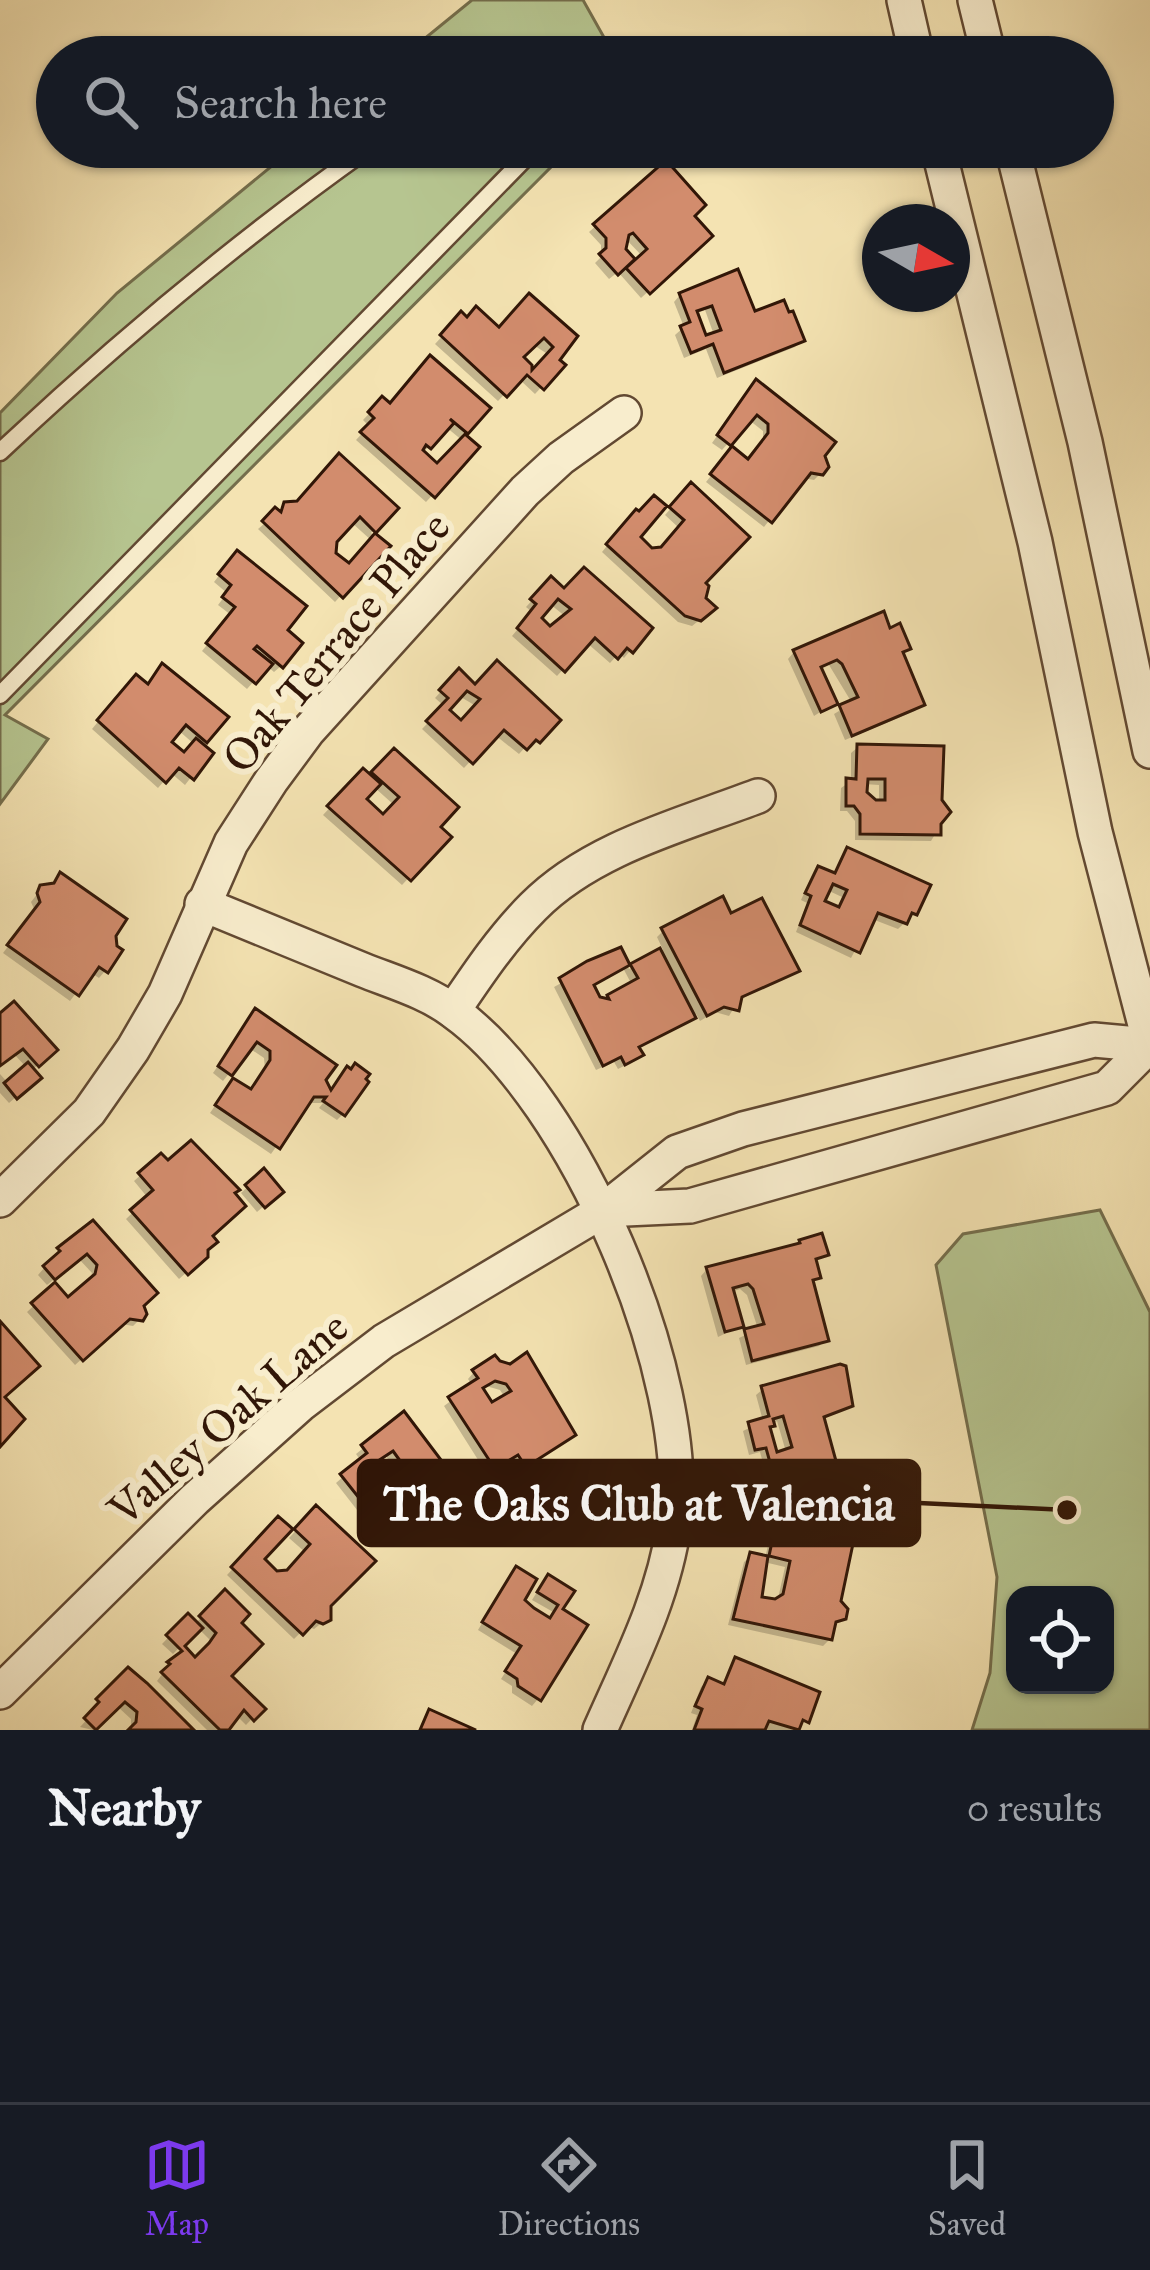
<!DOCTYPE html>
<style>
body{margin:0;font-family:"IM FELL Great Primer",serif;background:#242831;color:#f1f3f6}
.controls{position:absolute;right:36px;bottom:36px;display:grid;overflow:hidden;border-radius:24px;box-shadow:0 3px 9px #0004}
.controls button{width:108px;height:108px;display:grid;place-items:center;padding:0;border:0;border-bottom:3px solid #363941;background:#171b24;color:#f1f3f6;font:60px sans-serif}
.compass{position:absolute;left:862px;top:204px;width:108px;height:108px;border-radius:50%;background:#171b24;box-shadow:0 3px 9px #0004;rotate:99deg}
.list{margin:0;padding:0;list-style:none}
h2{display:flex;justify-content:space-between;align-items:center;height:156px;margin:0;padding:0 48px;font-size:51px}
h2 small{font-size:39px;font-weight:400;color:#9ea1a6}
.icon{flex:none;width:66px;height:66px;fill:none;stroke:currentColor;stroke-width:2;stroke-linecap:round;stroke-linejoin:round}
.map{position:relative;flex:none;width:1150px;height:1730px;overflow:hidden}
.search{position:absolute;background:#171b24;box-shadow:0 3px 9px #0004;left:36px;right:36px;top:36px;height:132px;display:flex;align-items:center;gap:30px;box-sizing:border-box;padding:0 42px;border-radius:66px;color:#9ea1a6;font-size:45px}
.sheet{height:372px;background:#171b24}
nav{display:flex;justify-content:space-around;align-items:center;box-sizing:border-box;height:168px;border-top:3px solid #363941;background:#171b24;font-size:33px;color:#9ea1a6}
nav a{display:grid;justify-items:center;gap:6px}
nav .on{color:#7c3aed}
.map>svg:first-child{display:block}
</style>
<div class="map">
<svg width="1150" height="1730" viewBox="0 0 1150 1730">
<rect width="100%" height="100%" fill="#f4e3b2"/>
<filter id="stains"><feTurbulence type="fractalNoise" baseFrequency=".00167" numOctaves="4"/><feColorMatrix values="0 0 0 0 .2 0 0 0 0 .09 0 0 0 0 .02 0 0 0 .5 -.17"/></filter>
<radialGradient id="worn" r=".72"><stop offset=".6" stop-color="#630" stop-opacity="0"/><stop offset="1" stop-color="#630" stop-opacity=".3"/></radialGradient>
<g fill="#b6c590" stroke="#746e4c" stroke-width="3" fill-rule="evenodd">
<polygon points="472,0 583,0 615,57 402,57"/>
<polygon points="295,147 571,147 5,715 48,739 0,804 0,413 117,293"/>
<path d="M1100,1210L1150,1312V1730H972L990,1673L997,1577L936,1265L963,1234ZM1105,1595V1685H1015V1595Z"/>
</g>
<g fill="#0003" fill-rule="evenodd">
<path d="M665,165L691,216L709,236L641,298L618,272L609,279L595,263L601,257V245L589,232ZM623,236L643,257L635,264L623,250Z"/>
<path d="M680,295L753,314L801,340L795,347L717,378L706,349L684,358L675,335L684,327L674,302ZM705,310L714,335L704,338L695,314Z"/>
<path d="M461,316L499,330L573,336L555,360L561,366L535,394L519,379L498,401L435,344ZM532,344L549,355L527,379L529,366L520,357Z"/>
<polygon points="750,390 822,455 821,473 814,480 803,478 764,527 706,482 726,457 748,462 763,443 763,431 749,420 722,450 712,443"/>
<path d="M382,400L390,407L486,408L462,435L476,448L426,502L356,440L369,426L363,420ZM446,427L463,441L437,467L422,454Z"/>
<polygon points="691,486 707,614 692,626 678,622 602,552 629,519 638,539 651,551 661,550 679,528 665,515"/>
<path d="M286,505L394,509L371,533L386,546L335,602L258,529ZM351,522L372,541L348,567L333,554L334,541Z"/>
<polygon points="231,560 284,630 281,666 274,672 267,666 247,689 202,651 231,615 218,605 227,593 214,582"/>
<path d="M551,580L564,592L649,628L624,658L619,653L610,663L587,643L557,676L512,636L532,612L526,607ZM550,604L566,617L550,630L538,619Z"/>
<polygon points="907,648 901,654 921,704 915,711 845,740 834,714 852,703 829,665 819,670 834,703 814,716 788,659 794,652"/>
<path d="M459,672L475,687L557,720L531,748L528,744L519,754L495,735L464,768L422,729L444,706L435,698ZM459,696L476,706L461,723L446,710Z"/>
<path d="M129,684L225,717L201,745L210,753L185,785L171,773L158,788L92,729ZM178,730L194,744L183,756L168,743Z"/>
<path d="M858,747L939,801L948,813L931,841L855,840V821L847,811H840L841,788L851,781V753ZM864,784L879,785V801L864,794Z"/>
<path d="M394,752L437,827L447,837L402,885L323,815L363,772L369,778ZM374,787L394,805L383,818L363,799Z"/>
<path d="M847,851L915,913L898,929L872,919L851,958L796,932L807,903L801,900L812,876L818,869L833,875ZM827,890L842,897L837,909L821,903Z"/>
<polygon points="42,888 112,935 105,971 99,978 91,973 70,1001 3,953 35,911 31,902"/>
<path d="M730,917L796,970L738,1001L729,1016L715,1012L700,1021L696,1014L686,1024L637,1049L640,1055L634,1061L618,1069L614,1062L596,1070L554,987L619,951L629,969L663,950L657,937L663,931ZM623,968L632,985L605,1001L598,999L592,987Z"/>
<polygon points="255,1012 323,1080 343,1114 337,1120 319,1108 323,1103 307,1103 271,1154 210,1113 227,1088 249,1092 265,1070 264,1058 249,1048 223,1081 213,1073"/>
<polygon points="0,1017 54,1050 31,1071 38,1078 9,1103 0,1093 0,1074 8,1083 26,1067 14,1054 0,1065"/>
<polygon points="161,1157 209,1236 205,1256 179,1279 126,1219 148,1198 134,1181"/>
<polygon points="263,1173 280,1192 257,1212 241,1193"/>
<polygon points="92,1224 141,1306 140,1319 133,1326 121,1324 75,1365 27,1312 55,1286 68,1301 89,1282 92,1273 79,1259 47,1285 38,1275 59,1251"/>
<polygon points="800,1242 826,1254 814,1262 818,1277 811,1284 826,1340 819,1346 746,1365 739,1338 758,1329 747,1295 740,1289 731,1292 741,1326 718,1337 701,1276 707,1269 796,1247"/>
<path d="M510,1367L573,1435L519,1472L510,1459L487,1474L444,1406L472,1385L468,1379L474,1372ZM486,1386L500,1390L505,1398L492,1407L481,1389Z"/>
<path d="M763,1389L849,1405L822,1420L832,1460L826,1467L768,1482L760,1452L749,1455L743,1431L763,1421L756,1395ZM777,1421L786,1452L775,1456L768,1429Z"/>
<path d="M404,1415L462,1507L416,1543L408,1532L386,1547L336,1483L361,1461L356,1454ZM385,1455L401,1477L389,1486L372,1464Z"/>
<polygon points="316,1509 328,1618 314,1629 307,1626 294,1639 227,1575 278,1520 261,1559 275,1574 287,1573 306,1553 289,1538"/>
<path d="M777,1526L837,1602L843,1617L832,1626L830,1639L823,1646L728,1625L744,1562L751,1556L765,1558L771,1533ZM764,1562L785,1567L777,1603L758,1599Z"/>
<polygon points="510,1576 521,1600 549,1621 555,1613 532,1600 542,1584 561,1607 538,1699 532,1706 512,1693 512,1686 501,1679 517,1654 478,1630"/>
<polygon points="225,1593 237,1623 228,1676 261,1709 246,1725 236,1715 225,1730 207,1730 157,1681 175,1657 195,1661 211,1641 198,1628 173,1654 162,1644 188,1617 195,1624"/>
<polygon points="736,1660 805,1720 795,1730 692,1730 697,1715 691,1713 701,1687 708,1680 721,1686"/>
<polygon points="128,1671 189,1730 131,1730 131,1719 118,1707 93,1730 80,1727 95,1711 92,1708"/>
</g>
<g fill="#d28c6d" stroke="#311607" stroke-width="3" fill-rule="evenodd">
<polygon points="666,160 706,205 695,216 713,236 650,294 626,268 647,249 633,233 629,235 626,249 635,259 618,275 599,254 606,248 606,238 593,224"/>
<path d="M738,269L755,311L784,300L789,312L793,311L805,341L724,373L713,344L691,353L680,326L690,322L679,293ZM712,306L721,330L706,335L697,311Z"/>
<path d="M529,293L578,336L560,360L566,365L544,390L527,375L507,397L440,335L461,311L467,317L476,306L499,327ZM544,338L553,347L532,370V365L524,357Z"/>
<polygon points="430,355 491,408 468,434 450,419 454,423 431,449 426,445 423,450 437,463 465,434 480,447 435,498 360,432 374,418 368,412 382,396 390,403"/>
<polygon points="756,379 836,442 825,456 829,467 823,475 811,473 772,523 710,474 732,446 748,459 768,433 768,424 757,415 731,446 717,435"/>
<polygon points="339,453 399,508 376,533 360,517 337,542 336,553 349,563 375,533 391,546 343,598 262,521 275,507 281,512 284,502 297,501"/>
<polygon points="691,482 750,537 706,583 709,586 706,598 717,608 701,621 685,616 606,544 636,509 639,511 654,495 667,506 641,537 652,548 661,547 684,520 669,507"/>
<polygon points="237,550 307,606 288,630 303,643 283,668 257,646 254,649 273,664 256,684 206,643 235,607 222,597 231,585 218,574"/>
<path d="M584,567L653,628L633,653L627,648L618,659L595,638L565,672L517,628L536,604L530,599L551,576L564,588ZM558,599L571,609L550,626L542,618Z"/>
<polygon points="884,611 890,628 900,623 911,649 903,652 925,705 852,736 839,705 858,697 842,664 837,660 821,667 838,704 821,712 793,650"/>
<path d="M497,660L561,720L540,743L536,740L527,750L504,730L473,764L426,721L448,698L439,690L459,668L475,684ZM467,691L480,699L461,720L450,710Z"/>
<polygon points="162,663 229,717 207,743 186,725 172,742 184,752 196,738 214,753 194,780 179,768 166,783 97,720 136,674 148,684"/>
<path d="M857,744L944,746L942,800L951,812L941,824V835L860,834V814L854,806H846V778L856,779ZM868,779H885V800H876L867,792Z"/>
<polygon points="394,748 459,807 441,827 452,837 411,881 327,806 363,768 381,784 367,799 383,814 399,797 371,772"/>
<path d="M847,847L931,885L917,915L912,913L907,924L878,913L860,953L800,925L811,896L805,893L818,866L835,873ZM833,884L847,890L839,907L825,901Z"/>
<polygon points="60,872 127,919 116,936 117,946 123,950 108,973 99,967 79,996 7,945 40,902 37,893 40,885 54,883"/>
<polygon points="723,896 731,913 762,898 800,971 742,997 739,1011 724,1007 707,1016 661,928"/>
<polygon points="621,947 630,965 594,985 600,997 609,999 607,995 638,978 630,964 660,948 696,1018 639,1047 644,1055 625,1065 621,1057 603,1066 559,978 587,961"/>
<polygon points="14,1001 58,1050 39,1067 23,1049 0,1066 0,1013"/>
<polygon points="255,1008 337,1065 326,1080 331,1090 347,1066 351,1069 355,1063 370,1074 366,1079 369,1082 345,1116 323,1101 326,1097 314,1097 280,1149 215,1105 233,1078 251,1089 270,1060 270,1051 257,1042 232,1076 218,1066"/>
<polygon points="28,1062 42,1078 17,1099 4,1083"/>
<polygon points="191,1140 240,1190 235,1193 246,1206 213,1236 218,1242 208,1250 208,1257 188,1275 130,1210 153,1190 138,1173 161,1153 168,1160"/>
<polygon points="264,1168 284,1192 265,1208 245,1185"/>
<polygon points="93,1220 158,1293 144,1306 147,1314 143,1321 130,1319 83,1361 31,1303 55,1282 68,1297 95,1274 97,1265 87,1254 55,1280 43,1266 60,1251 57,1248"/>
<polygon points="822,1233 829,1255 816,1259 821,1278 813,1280 829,1341 752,1361 744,1329 764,1324 753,1289 748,1284 733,1288 744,1327 725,1332 706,1267 800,1243 799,1240"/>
<polygon points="0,1321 40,1366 5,1397 25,1419 0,1447"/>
<path d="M527,1352L576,1435L526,1467L518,1455L495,1469L448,1397L478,1378L472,1370L495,1355L500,1361L510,1364ZM495,1381L506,1384L511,1391L492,1402L483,1388Z"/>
<path d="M840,1364L846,1366L853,1406L824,1417L836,1461L774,1477L766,1448L755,1450L748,1422L769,1416L761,1386ZM783,1416L792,1447L777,1452L770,1427L775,1426L773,1419Z"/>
<path d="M404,1411L472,1501L424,1539L416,1528L394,1542L340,1474L367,1453L361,1445ZM393,1451L406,1469L389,1482L375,1463Z"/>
<polygon points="316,1505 376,1561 331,1606 331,1620 323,1624 316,1621 303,1635 231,1567 278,1516 293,1529 265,1559 277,1571 287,1570 310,1544 294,1529"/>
<polygon points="776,1523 854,1539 841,1601 848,1609 846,1619 836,1622 832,1640 733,1619 750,1552 768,1556 762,1597 775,1599 783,1594 790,1561 769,1556"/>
<polygon points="516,1566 537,1579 525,1600 534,1608 550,1618 558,1605 537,1592 548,1574 575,1591 563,1609 588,1625 541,1701 518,1686 517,1679 505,1671 521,1646 482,1622"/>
<polygon points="225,1589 250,1614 242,1623 263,1644 232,1676 266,1709 254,1721 244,1710 229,1730 220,1730 161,1672 170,1664 167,1662 182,1651 166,1635 188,1613 203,1628 185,1646 195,1657 209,1643 216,1633 199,1616"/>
<polygon points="735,1657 820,1692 809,1723 803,1720 799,1730 769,1721 765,1730 694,1730 702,1709 695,1706 708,1677 724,1684"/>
<polygon points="128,1667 147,1683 194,1730 128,1730 136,1722 137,1712 125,1702 96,1730 84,1718 99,1702 96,1699"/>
<polygon points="429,1709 476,1730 420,1730"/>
</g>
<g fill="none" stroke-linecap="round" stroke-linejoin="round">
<defs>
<g id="service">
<path d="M497,57C521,49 546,38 567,57"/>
<path d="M0,452C116,343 240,239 370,147"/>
<polyline points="0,695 536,147"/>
</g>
<g id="minor">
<polyline points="904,0 917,57"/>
<polyline points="975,0 989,57"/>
<polyline points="938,147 1035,542 1095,832 1150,1044"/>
<polyline points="1012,147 1085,442 1150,751"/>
<path d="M202,904C256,926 310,948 363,970C393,982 428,992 454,1012C575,1099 694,1377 674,1524C664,1597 629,1664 600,1730"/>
<path d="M453,1011C478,974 502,938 533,907C591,848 682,825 758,796"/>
<polyline points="0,1200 89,1112 133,1049 165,994 231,843 271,781 308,731 525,491 561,458 624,413"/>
<polyline points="604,1210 690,1206 1107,1088 1150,1045"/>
<polyline points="0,1692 195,1499 300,1405 384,1341 604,1210 677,1152 743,1129 1094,1040 1150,1045"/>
</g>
</defs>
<use href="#service" stroke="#624932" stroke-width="21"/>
<use href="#minor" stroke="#624932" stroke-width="38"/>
<use href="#service" stroke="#f8edcd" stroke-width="16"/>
<use href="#minor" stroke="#f8edcd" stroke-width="33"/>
</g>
<g text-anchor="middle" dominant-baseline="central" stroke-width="12" stroke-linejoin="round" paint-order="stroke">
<g font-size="45" fill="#311607" stroke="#f8edcd">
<text transform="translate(336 642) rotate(-50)">Oak Terrace Place</text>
<text transform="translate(228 1418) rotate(-41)">Valley Oak Lane</text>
</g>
</g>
<path fill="none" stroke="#311607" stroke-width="4.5" d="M1067 1510L919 1503"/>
<circle fill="#311607" stroke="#f8edcd" stroke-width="4.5" cx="1067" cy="1510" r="12"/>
<rect fill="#311607" stroke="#311607" stroke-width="4.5" x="359" y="1461" width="560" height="84" rx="12"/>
<g font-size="48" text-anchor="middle" font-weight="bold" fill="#fff">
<text x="639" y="1520">The Oaks Club at Valencia</text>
</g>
<rect width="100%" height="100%" filter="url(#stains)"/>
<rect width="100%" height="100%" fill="url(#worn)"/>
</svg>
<div class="controls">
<button><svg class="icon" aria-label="locate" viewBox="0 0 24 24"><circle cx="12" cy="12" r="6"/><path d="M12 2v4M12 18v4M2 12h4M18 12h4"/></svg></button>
</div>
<svg class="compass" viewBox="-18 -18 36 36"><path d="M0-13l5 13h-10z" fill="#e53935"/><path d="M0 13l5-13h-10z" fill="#9ea1a6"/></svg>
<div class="search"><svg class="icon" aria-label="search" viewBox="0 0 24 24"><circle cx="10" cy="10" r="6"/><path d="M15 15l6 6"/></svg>Search here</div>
</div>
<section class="sheet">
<h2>Nearby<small>0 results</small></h2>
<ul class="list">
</ul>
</section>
<nav>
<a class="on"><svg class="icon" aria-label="map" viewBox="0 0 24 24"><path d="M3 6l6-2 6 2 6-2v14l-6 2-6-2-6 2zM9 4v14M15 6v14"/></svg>Map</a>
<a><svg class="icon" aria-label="directions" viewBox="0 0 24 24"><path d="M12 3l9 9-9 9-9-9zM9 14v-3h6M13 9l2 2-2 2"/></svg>Directions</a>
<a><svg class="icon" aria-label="saved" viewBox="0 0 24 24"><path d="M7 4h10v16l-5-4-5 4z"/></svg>Saved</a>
</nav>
